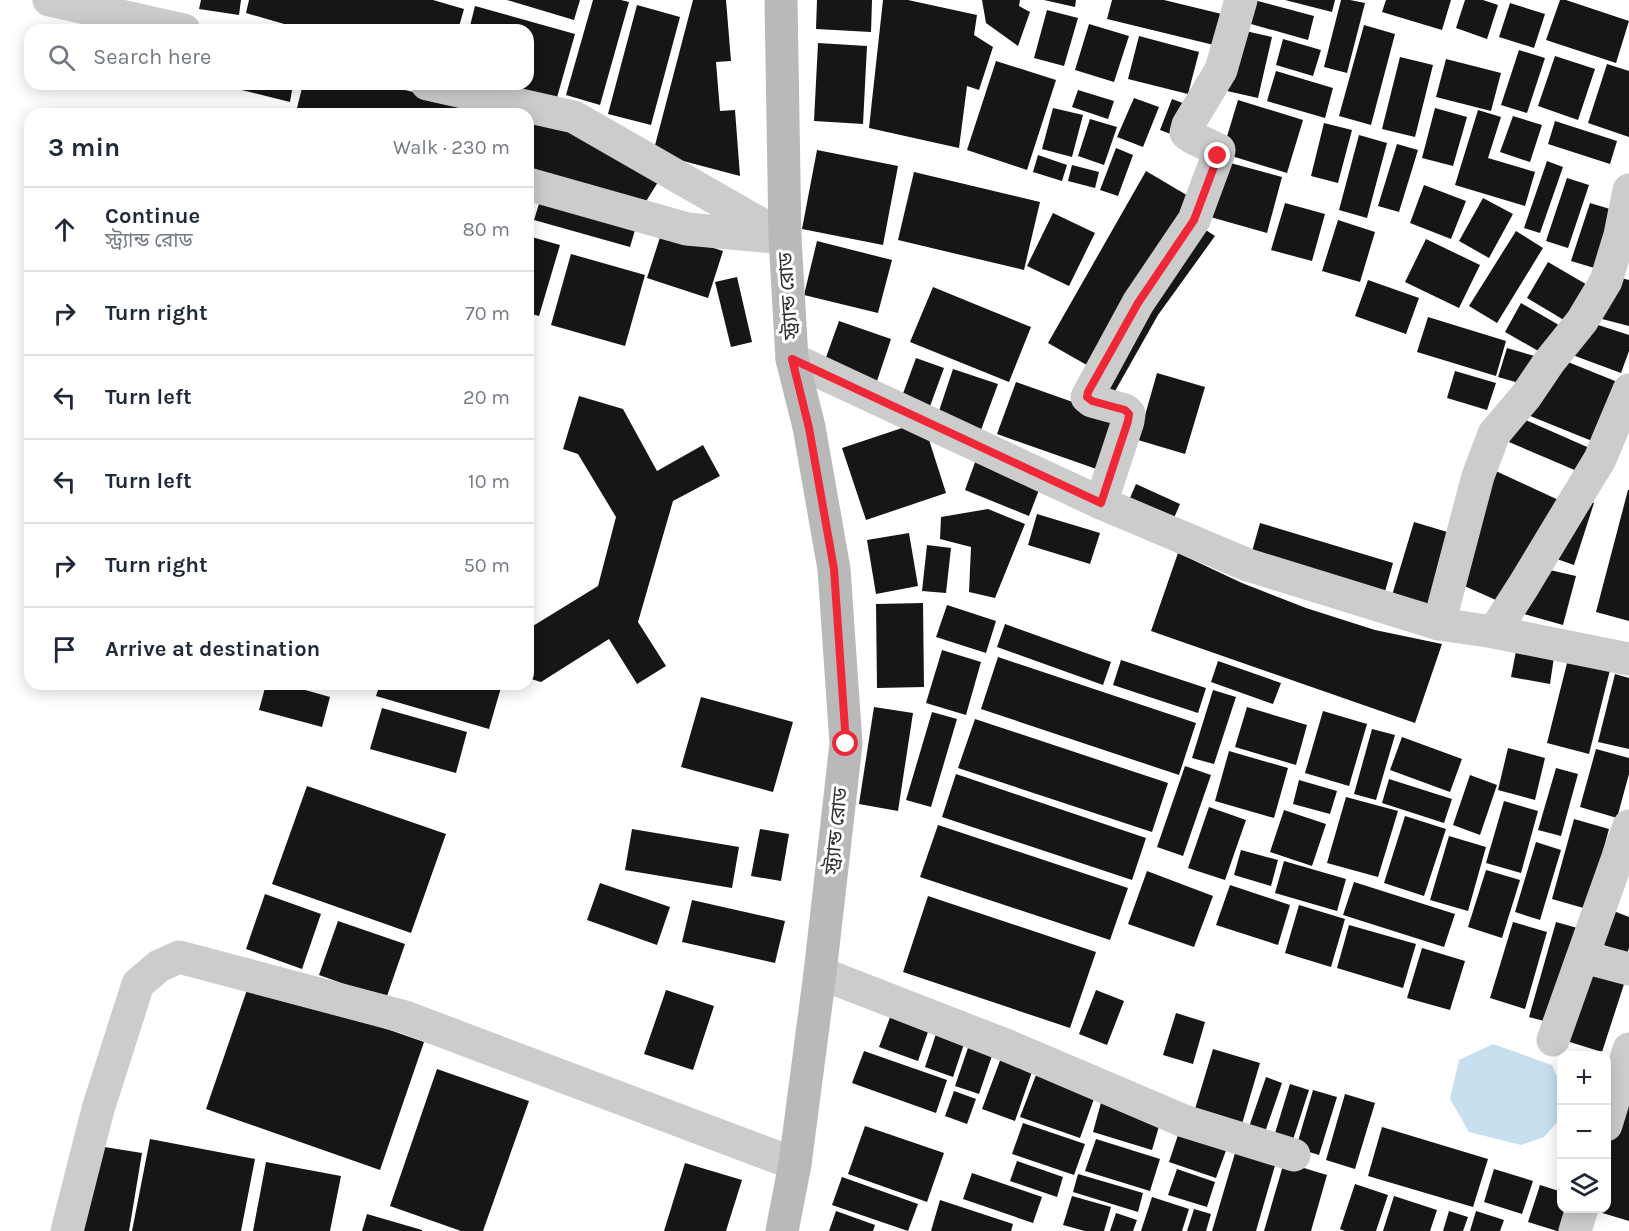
<!DOCTYPE html>
<meta charset="utf-8">
<style>
body{margin:0;font-family:Karla,"Noto Sans Bengali",sans-serif;background:#f6f6f7;color:#1f2937}
.controls{position:absolute;right:18px;bottom:18px;display:grid;overflow:hidden;border-radius:12px;box-shadow:0 3px 15px #0003}
.controls button{width:54px;height:54px;display:grid;place-items:center;padding:0;border:0;border-bottom:2px solid #e0e1e3;background:#fff;color:#1f2937;font:30px sans-serif}
.stop{position:absolute;width:18px;height:18px;margin:-14px;border:4px solid #ef2838;border-radius:50%;background:#fff}
.stop.end{background:#ef2838;border-color:#fff;box-shadow:0 2px 6px #0008}
.list{margin:0;padding:0;list-style:none}
h2{display:flex;justify-content:space-between;align-items:center;height:78px;margin:0;padding:0 24px;font-size:26px}
h2 small{font-size:20px;font-weight:400;color:#747a83}
.list li{display:grid;grid-template-columns:39px 1fr auto;gap:18px;align-items:center;box-sizing:border-box;height:84px;padding:0 24px;border-top:2px solid #e0e1e3}
.list b{display:block;font-size:22px;white-space:nowrap}
.list p{margin:0;font-size:20px;white-space:nowrap;color:#747a83}
.list em{font-size:20px;font-style:normal;color:#747a83}
.icon{flex:none;width:33px;height:33px;fill:none;stroke:currentColor;stroke-width:2;stroke-linecap:round;stroke-linejoin:round}
.map{position:relative;flex:none;width:1629px;height:1231px;overflow:hidden}
.search{position:absolute;background:#fff;box-shadow:0 3px 15px #0003;left:24px;top:24px;width:510px;height:66px;display:flex;align-items:center;gap:15px;box-sizing:border-box;padding:0 21px;border-radius:18px;color:#747a83;font-size:22px}
.panel{position:absolute;background:#fff;box-shadow:0 3px 15px #0003;left:24px;top:108px;width:510px;height:582px;border-radius:18px}
.map>svg:first-child{display:block}
</style>
<div class="map">
<svg width="1629" height="1231" viewBox="0 0 1629 1231">
<rect width="100%" height="100%" fill="#fff"/>
<polygon fill="#c7dfee" points="1493,1044 1552,1065 1561,1086 1561,1118 1544,1137 1521,1145 1469,1132 1450,1099 1459,1060"/>
<g fill="#161616">
<polygon points="201,0 241,0 239,15 199,9"/>
<polygon points="249,0 433,0 464,9 458,30 305,30 246,13"/>
<polygon points="507,0 580,0 574,20"/>
<polygon points="593,0 621,0 629,2 600,105 566,95"/>
<polygon points="693,0 726,0 731,61 716,62 720,111 735,110 740,176 653,153"/>
<polygon points="817,0 872,0 871,32 816,29"/>
<polygon points="883,0 908,0 977,15 974,35 993,47 979,90 967,86 959,148 869,128"/>
<polygon points="982,0 1020,0 1019,6 1030,12 1018,46 986,23"/>
<polygon points="1044,0 1076,0 1075,7"/>
<polygon points="1112,0 1164,0 1230,16 1222,47 1107,19"/>
<polygon points="1254,0 1314,16 1308,40 1244,22"/>
<polygon points="1285,0 1335,0 1332,12"/>
<polygon points="1341,0 1350,0 1365,3 1347,73 1324,67"/>
<polygon points="1386,0 1451,0 1442,30 1382,12"/>
<polygon points="1465,0 1483,0 1498,5 1487,39 1456,28"/>
<polygon points="1560,0 1566,0 1629,21 1616,63 1546,40"/>
<polygon points="1510,3 1545,14 1534,48 1499,37"/>
<polygon points="637,5 680,17 651,125 608,114"/>
<polygon points="475,6 575,34 556,101 498,84 528,84 528,30 469,30"/>
<polygon points="1047,10 1078,18 1064,66 1034,58"/>
<polygon points="1089,24 1129,36 1114,82 1075,70"/>
<polygon points="1364,25 1395,34 1371,125 1339,116"/>
<polygon points="1241,30 1272,37 1258,98 1227,91"/>
<polygon points="1139,36 1199,52 1188,94 1128,79"/>
<polygon points="1283,39 1321,50 1313,76 1276,65"/>
<polygon points="818,43 867,46 863,124 814,121"/>
<polygon points="1519,50 1545,58 1527,113 1501,105"/>
<polygon points="1555,56 1595,69 1578,120 1538,106"/>
<polygon points="1400,57 1433,65 1415,137 1382,129"/>
<polygon points="1446,59 1501,73 1491,111 1436,97"/>
<polygon points="996,61 1056,80 1027,170 967,150"/>
<polygon points="1607,64 1629,71 1629,137 1588,123"/>
<polygon points="1276,71 1333,88 1325,118 1267,101"/>
<polygon points="217,84 293,84 290,102"/>
<polygon points="303,84 381,84 501,114 304,114 296,112"/>
<polygon points="1078,90 1114,101 1108,119 1072,107"/>
<polygon points="1134,98 1159,107 1143,147 1117,137"/>
<polygon points="1172,99 1188,105 1176,136 1160,130"/>
<polygon points="1238,100 1303,120 1287,173 1222,153"/>
<polygon points="1053,108 1083,115 1072,157 1042,149"/>
<polygon points="1435,108 1467,117 1453,166 1422,158"/>
<polygon points="1478,110 1501,117 1488,158 1535,172 1525,206 1455,185"/>
<polygon points="1513,116 1542,125 1530,162 1500,152"/>
<polygon points="1090,119 1117,127 1104,165 1078,156"/>
<polygon points="528,120 570,130 663,174 645,203 528,172"/>
<polygon points="1555,121 1617,141 1610,164 1548,144"/>
<polygon points="1324,123 1352,130 1338,183 1311,176"/>
<polygon points="1359,135 1387,143 1367,218 1339,210"/>
<polygon points="1397,144 1418,150 1399,212 1378,206"/>
<polygon points="1116,148 1133,155 1118,196 1100,190"/>
<polygon points="817,150 898,166 883,245 802,229"/>
<polygon points="1038,155 1067,165 1062,181 1033,172"/>
<polygon points="1223,161 1282,177 1267,233 1207,216"/>
<polygon points="1547,161 1563,167 1540,233 1524,228"/>
<polygon points="1072,165 1099,172 1095,188 1068,181"/>
<polygon points="1146,171 1190,197 1092,368 1048,343"/>
<polygon points="914,172 1040,202 1024,270 898,240"/>
<polygon points="1567,178 1589,185 1568,248 1546,241"/>
<polygon points="1424,185 1466,201 1451,239 1410,223"/>
<polygon points="542,194 638,220 630,247 534,220"/>
<polygon points="1483,198 1513,214 1489,258 1459,241"/>
<polygon points="1285,203 1325,214 1312,261 1271,250"/>
<polygon points="1590,203 1620,212 1601,270 1571,261"/>
<polygon points="1053,213 1095,233 1069,286 1027,266"/>
<polygon points="1338,220 1375,232 1360,282 1322,271"/>
<polygon points="1198,225 1215,236 1158,315 1110,400 1093,390"/>
<polygon points="662,231 723,251 708,298 647,278"/>
<polygon points="1516,231 1543,248 1497,323 1469,306"/>
<polygon points="528,236 560,245 539,316 528,313"/>
<polygon points="1426,239 1480,265 1459,308 1405,282"/>
<polygon points="817,241 892,260 878,313 804,295"/>
<polygon points="571,254 645,275 625,346 551,325"/>
<polygon points="1548,262 1596,290 1574,326 1527,298"/>
<polygon points="1613,276 1629,280 1629,326 1602,319"/>
<polygon points="737,277 752,342 731,347 715,282"/>
<polygon points="1368,280 1419,298 1406,334 1355,316"/>
<polygon points="933,287 1031,327 1009,382 910,342"/>
<polygon points="1521,303 1564,328 1547,356 1505,332"/>
<polygon points="1428,317 1506,341 1496,376 1417,352"/>
<polygon points="839,321 891,339 877,381 824,363"/>
<polygon points="1589,322 1629,335 1629,351 1621,373 1567,353"/>
<polygon points="1507,348 1538,357 1530,386 1498,377"/>
<polygon points="916,358 944,368 929,409 901,399"/>
<polygon points="1568,362 1620,383 1597,443 1523,413"/>
<polygon points="953,369 998,384 981,430 938,414"/>
<polygon points="1455,371 1496,383 1487,410 1447,398"/>
<polygon points="1157,373 1205,387 1185,454 1138,440"/>
<polygon points="1016,382 1121,419 1102,471 997,434"/>
<polygon points="579,396 623,409 657,471 703,445 720,476 673,501 638,622 666,666 637,684 609,639 541,682 528,678 528,629 598,586 616,517 578,454 563,449"/>
<polygon points="1519,417 1594,450 1584,474 1509,442"/>
<polygon points="923,421 946,493 866,520 842,448"/>
<polygon points="977,457 1042,482 1029,516 965,490"/>
<polygon points="1485,466 1565,503 1505,604 1453,581"/>
<polygon points="1136,484 1180,504 1171,525 1127,505"/>
<polygon points="1628,490 1629,490 1629,621 1596,612"/>
<polygon points="1580,498 1594,503 1574,565 1551,557"/>
<polygon points="988,509 1025,524 995,598 969,592 971,547 940,539 941,517"/>
<polygon points="1037,514 1100,533 1090,564 1028,545"/>
<polygon points="1414,522 1454,534 1430,613 1390,602"/>
<polygon points="1260,523 1393,563 1384,595 1251,555"/>
<polygon points="909,533 918,586 876,594 867,540"/>
<polygon points="927,545 951,548 946,593 922,591"/>
<polygon points="1178,553 1242,583 1306,608 1375,630 1442,644 1415,723 1151,631"/>
<polygon points="1541,568 1576,576 1563,625 1517,612"/>
<polygon points="923,603 924,687 877,688 876,604"/>
<polygon points="947,605 996,621 986,653 936,637"/>
<polygon points="1005,624 1111,662 1103,685 997,647"/>
<polygon points="942,650 981,662 966,715 926,703"/>
<polygon points="1516,651 1554,657 1550,684 1511,677"/>
<polygon points="998,657 1196,723 1179,775 981,709"/>
<polygon points="1568,659 1610,670 1589,754 1547,743"/>
<polygon points="1121,660 1206,688 1198,713 1113,685"/>
<polygon points="1218,661 1281,683 1273,704 1211,682"/>
<polygon points="1615,674 1629,678 1629,749 1598,742"/>
<polygon points="206,684 251,684 250,690 206,686"/>
<polygon points="266,684 284,684 330,697 322,727 259,710"/>
<polygon points="380,684 502,684 489,729 376,696"/>
<polygon points="1213,690 1236,697 1214,764 1192,758"/>
<polygon points="701,697 793,722 773,792 681,767"/>
<polygon points="874,707 913,713 898,811 859,804"/>
<polygon points="1247,707 1307,725 1296,765 1235,747"/>
<polygon points="382,708 467,732 456,773 370,749"/>
<polygon points="1323,711 1367,724 1349,786 1305,773"/>
<polygon points="932,712 957,719 931,807 906,800"/>
<polygon points="975,719 1168,783 1152,832 958,768"/>
<polygon points="1372,729 1395,735 1376,800 1354,794"/>
<polygon points="1402,737 1462,759 1450,792 1390,770"/>
<polygon points="1508,748 1545,758 1535,800 1498,790"/>
<polygon points="1596,749 1629,758 1629,774 1617,818 1580,807"/>
<polygon points="1229,751 1288,768 1274,818 1215,801"/>
<polygon points="1185,766 1211,775 1183,856 1157,847"/>
<polygon points="1556,768 1578,774 1561,836 1538,830"/>
<polygon points="956,774 1146,838 1132,880 942,817"/>
<polygon points="1470,775 1497,785 1480,835 1453,825"/>
<polygon points="1389,779 1452,799 1444,823 1382,803"/>
<polygon points="1299,780 1337,791 1330,814 1293,804"/>
<polygon points="307,786 446,834 411,933 272,884"/>
<polygon points="1346,797 1398,811 1378,877 1327,863"/>
<polygon points="1504,801 1538,811 1521,873 1486,863"/>
<polygon points="1209,807 1246,820 1225,880 1188,868"/>
<polygon points="1284,810 1326,824 1312,866 1270,852"/>
<polygon points="1405,816 1446,829 1424,896 1384,883"/>
<polygon points="1574,819 1609,829 1587,909 1552,899"/>
<polygon points="938,825 1128,888 1110,940 920,877"/>
<polygon points="632,829 739,847 732,888 625,870"/>
<polygon points="760,829 789,834 781,881 751,876"/>
<polygon points="1449,836 1486,847 1468,911 1430,900"/>
<polygon points="1536,842 1561,850 1540,920 1515,912"/>
<polygon points="1241,850 1278,860 1271,886 1234,875"/>
<polygon points="1284,861 1346,879 1337,911 1275,893"/>
<polygon points="1486,870 1520,880 1502,938 1468,927"/>
<polygon points="1147,871 1213,896 1194,947 1128,924"/>
<polygon points="1354,882 1455,914 1444,947 1343,915"/>
<polygon points="600,883 670,907 657,945 587,920"/>
<polygon points="1230,885 1290,905 1278,945 1216,925"/>
<polygon points="265,894 321,914 302,969 246,949"/>
<polygon points="928,896 1096,952 1070,1028 903,972"/>
<polygon points="692,900 785,921 775,963 682,942"/>
<polygon points="1299,905 1345,919 1331,967 1285,953"/>
<polygon points="1606,908 1629,917 1629,948 1627,954 1593,941"/>
<polygon points="338,921 405,944 386,999 319,975"/>
<polygon points="1513,922 1547,932 1525,1009 1490,998"/>
<polygon points="1556,922 1581,929 1555,1024 1529,1017"/>
<polygon points="1349,925 1416,944 1403,988 1337,968"/>
<polygon points="1422,948 1465,961 1450,1010 1407,998"/>
<polygon points="1585,962 1627,975 1602,1052 1560,1039"/>
<polygon points="250,981 424,1042 380,1170 206,1109"/>
<polygon points="666,990 714,1006 693,1070 644,1054"/>
<polygon points="1096,990 1124,1001 1107,1045 1079,1034"/>
<polygon points="892,1012 930,1026 918,1061 879,1047"/>
<polygon points="1176,1013 1205,1022 1193,1064 1163,1055"/>
<polygon points="938,1028 966,1038 953,1077 925,1067"/>
<polygon points="971,1039 995,1047 979,1094 955,1086"/>
<polygon points="1213,1049 1260,1063 1242,1124 1195,1109"/>
<polygon points="864,1051 947,1080 936,1113 852,1083"/>
<polygon points="1001,1058 1033,1069 1015,1121 982,1109"/>
<polygon points="437,1069 529,1101 483,1231 461,1231 390,1206"/>
<polygon points="1628,1072 1629,1072 1629,1221 1589,1209 1606,1208 1606,1144"/>
<polygon points="1036,1075 1095,1096 1080,1138 1020,1117"/>
<polygon points="1266,1077 1282,1083 1264,1135 1248,1130"/>
<polygon points="1290,1084 1309,1090 1290,1149 1272,1143"/>
<polygon points="1313,1090 1337,1097 1319,1155 1296,1148"/>
<polygon points="954,1091 976,1099 967,1124 945,1116"/>
<polygon points="1345,1094 1375,1103 1355,1169 1326,1160"/>
<polygon points="1102,1099 1162,1116 1152,1150 1093,1132"/>
<polygon points="1023,1123 1085,1144 1074,1175 1012,1154"/>
<polygon points="865,1126 944,1153 927,1202 848,1174"/>
<polygon points="1382,1127 1488,1159 1473,1207 1368,1176"/>
<polygon points="1180,1129 1228,1145 1216,1178 1169,1162"/>
<polygon points="150,1139 255,1159 241,1231 132,1231"/>
<polygon points="1096,1139 1160,1159 1150,1191 1085,1171"/>
<polygon points="1238,1143 1278,1155 1256,1231 1212,1231"/>
<polygon points="92,1145 142,1153 129,1231 78,1231"/>
<polygon points="1017,1161 1063,1177 1057,1197 1010,1181"/>
<polygon points="266,1162 341,1176 330,1231 253,1231"/>
<polygon points="1284,1162 1327,1175 1311,1231 1264,1231"/>
<polygon points="685,1163 742,1180 726,1231 664,1231"/>
<polygon points="1177,1169 1215,1182 1207,1207 1168,1195"/>
<polygon points="1494,1169 1533,1181 1522,1214 1484,1202"/>
<polygon points="972,1173 1042,1197 1033,1223 963,1199"/>
<polygon points="1078,1174 1143,1193 1138,1212 1073,1192"/>
<polygon points="842,1177 918,1204 908,1231 832,1205"/>
<polygon points="1355,1184 1388,1195 1376,1231 1345,1231 1340,1229"/>
<polygon points="1540,1185 1562,1192 1562,1208 1574,1208 1567,1231 1557,1231 1528,1222"/>
<polygon points="1072,1196 1111,1207 1104,1231 1085,1231 1063,1225"/>
<polygon points="1394,1196 1437,1210 1430,1231 1383,1231"/>
<polygon points="1152,1197 1189,1209 1182,1231 1141,1231"/>
<polygon points="940,1200 1013,1224 1011,1231 931,1231"/>
<polygon points="1194,1209 1211,1214 1206,1231 1187,1231"/>
<polygon points="836,1211 875,1225 873,1231 829,1231"/>
<polygon points="1449,1211 1468,1217 1463,1231 1443,1231"/>
<polygon points="1476,1211 1504,1220 1500,1231 1470,1231"/>
<polygon points="1116,1213 1137,1220 1133,1231 1110,1231"/>
<polygon points="367,1214 422,1230 422,1231 362,1231"/>
</g>
<g fill="none" stroke-linecap="round" stroke-linejoin="round">
<g stroke="#ccc" stroke-width="33">
<polyline points="49,0 184,30"/>
<polyline points="427,84 574,117 785,238"/>
<polyline points="528,184 687,229 774,237"/>
<polyline points="792,359 1101,503 1248,565 1439,624 1494,632 1629,659"/>
<polyline points="1101,503 1128,421 1129,414 1125,410 1092,401 1087,397 1138,303 1194,220 1218,155 1219,150 1193,138 1186,133 1188,125 1221,70 1241,0"/>
<polyline points="1439,624 1478,476 1494,434 1526,396 1549,362 1582,321 1606,281 1620,235 1629,190"/>
<polyline points="1494,632 1524,585 1600,459 1629,390"/>
<polyline points="1584,957 1629,969"/>
<polyline points="820,973 1008,1046 1184,1121 1294,1155"/>
<polyline points="1553,1040 1629,826"/>
<polyline points="1606,1125 1629,1049"/>
<polyline points="67,1231 98,1109 138,984 159,966 179,957 405,1017 795,1164"/>
<polyline points="1575,1231 1582,1208"/>
</g>
<polyline stroke="#b9b9b9" stroke-width="33" points="781,0 785,238 792,359 809,427 834,569 846,744 820,973 795,1164 782,1231"/>
</g>
<g fill="none" stroke-linecap="round" stroke-linejoin="round">
<polyline stroke="#ef2838" stroke-width="8" points="846,744 834,569 809,428 792,359 1101,503 1128,421 1129,414 1125,410 1092,401 1087,397 1088,392 1138,303 1194,220 1218,156"/>
</g>
<g text-anchor="middle" dominant-baseline="central" stroke-width="6" stroke-linejoin="round" paint-order="stroke">
<g font-size="20" fill="#2f2f2f" stroke="#fff">
<text transform="translate(788 296) rotate(-94)">স্ট্র্যান্ড রোড</text>
<text transform="translate(836 831) rotate(-84)">স্ট্র্যান্ড রোড</text>
</g>
</g>
</svg>
<div class="controls">
<button>+</button>
<button>−</button>
<button><svg class="icon" aria-label="layers" viewBox="0 0 24 24"><path d="M12 4l9 5-9 5-9-5zM3 14l9 5 9-5"/></svg></button>
</div>
<div class="stop" style="left:846px;top:744px"></div>
<div class="stop end" style="left:1218px;top:156px"></div>
<div class="search"><svg class="icon" aria-label="search" viewBox="0 0 24 24"><circle cx="10" cy="10" r="6"/><path d="M15 15l6 6"/></svg>Search here</div>
<section class="panel">
<h2>3 min<small>Walk · 230 m</small></h2>
<ul class="list">
<li><svg class="icon" aria-label="ahead" viewBox="0 0 24 24"><path d="M12 20V5M6 11l6-6 6 6"/></svg><div><b>Continue</b><p>স্ট্র্যান্ড রোড</p></div><em>80 m</em></li>
<li><svg class="icon" aria-label="right" viewBox="0 0 24 24"><path d="M7 20v-9h11M14 6l5 5-5 5"/></svg><div><b>Turn right</b></div><em>70 m</em></li>
<li><svg class="icon" aria-label="left" viewBox="0 0 24 24"><path d="M17 20v-9H6M10 6l-5 5 5 5"/></svg><div><b>Turn left</b></div><em>20 m</em></li>
<li><svg class="icon" aria-label="left" viewBox="0 0 24 24"><path d="M17 20v-9H6M10 6l-5 5 5 5"/></svg><div><b>Turn left</b></div><em>10 m</em></li>
<li><svg class="icon" aria-label="right" viewBox="0 0 24 24"><path d="M7 20v-9h11M14 6l5 5-5 5"/></svg><div><b>Turn right</b></div><em>50 m</em></li>
<li><svg class="icon" aria-label="arrive" viewBox="0 0 24 24"><path d="M6 21V4h12l-3 4 3 4H6"/></svg><div><b>Arrive at destination</b></div></li>
</ul>
</section>
</div>
